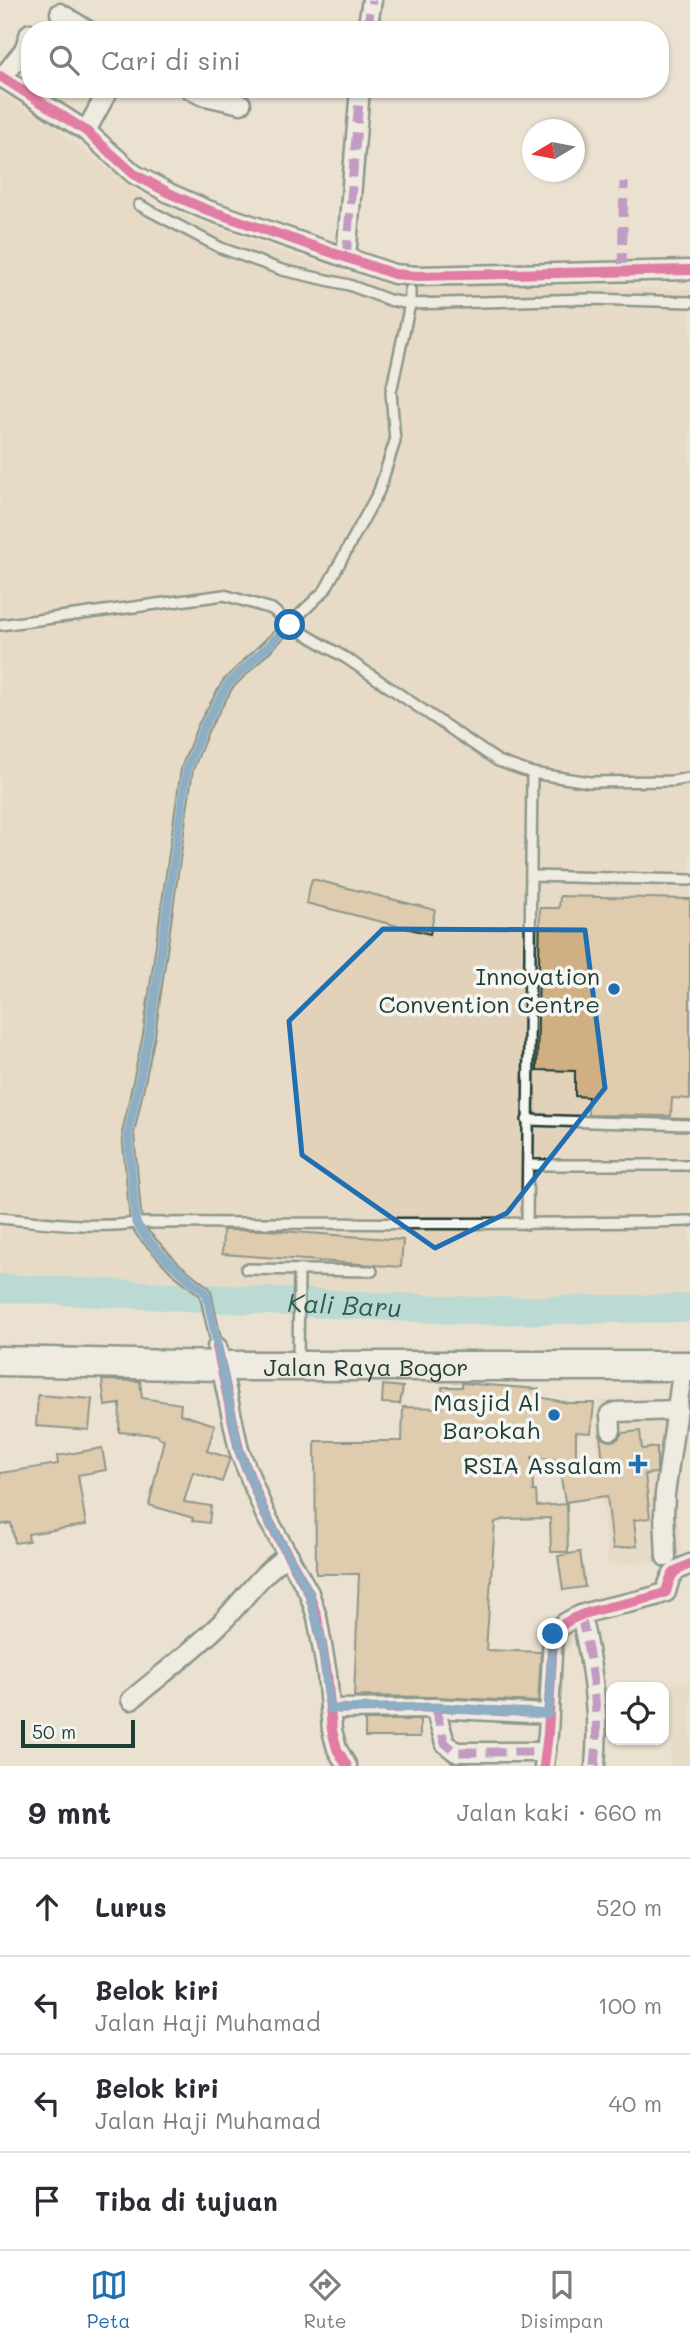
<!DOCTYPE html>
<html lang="id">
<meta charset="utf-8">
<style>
body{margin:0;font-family:Mali,sans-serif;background:#f7f7f7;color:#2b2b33}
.controls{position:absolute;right:21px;bottom:21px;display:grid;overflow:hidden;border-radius:14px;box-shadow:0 2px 5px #0004}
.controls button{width:63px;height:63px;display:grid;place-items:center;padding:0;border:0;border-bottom:2px solid #e1e1e2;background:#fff;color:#2b2b33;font:35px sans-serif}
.compass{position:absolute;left:522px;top:119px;width:63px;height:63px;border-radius:50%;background:#fff;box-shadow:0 2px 5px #0004;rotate:260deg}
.scale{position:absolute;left:21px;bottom:18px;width:114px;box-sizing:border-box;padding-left:7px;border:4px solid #1f3d34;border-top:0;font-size:19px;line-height:24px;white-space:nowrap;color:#1f3d34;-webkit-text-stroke:5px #f6f6f2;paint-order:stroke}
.stop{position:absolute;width:21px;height:21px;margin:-16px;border:5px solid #1f6fb2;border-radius:50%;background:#fff}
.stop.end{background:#1f6fb2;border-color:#fff;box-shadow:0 2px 7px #0008}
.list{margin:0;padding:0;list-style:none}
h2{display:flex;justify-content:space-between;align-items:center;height:91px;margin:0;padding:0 28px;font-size:30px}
h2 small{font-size:23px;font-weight:400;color:#7c7c81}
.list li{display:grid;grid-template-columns:46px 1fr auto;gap:21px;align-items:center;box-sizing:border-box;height:98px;padding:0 28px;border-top:2px solid #e1e1e2}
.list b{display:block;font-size:26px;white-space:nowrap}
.list p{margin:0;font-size:23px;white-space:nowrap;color:#7c7c81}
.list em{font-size:23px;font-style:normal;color:#7c7c81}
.icon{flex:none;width:38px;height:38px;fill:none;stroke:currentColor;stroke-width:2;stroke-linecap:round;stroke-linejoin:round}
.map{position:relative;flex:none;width:690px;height:1766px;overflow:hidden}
.search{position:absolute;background:#fff;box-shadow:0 2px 5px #0004;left:21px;right:21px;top:21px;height:77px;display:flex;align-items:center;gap:18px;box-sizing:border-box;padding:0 24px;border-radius:28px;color:#7c7c81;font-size:26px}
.sheet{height:483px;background:#fff}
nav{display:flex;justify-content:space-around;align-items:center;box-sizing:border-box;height:98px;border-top:2px solid #e1e1e2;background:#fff;font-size:19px;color:#7c7c81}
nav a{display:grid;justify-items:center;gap:4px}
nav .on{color:#1f6fb2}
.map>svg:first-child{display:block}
</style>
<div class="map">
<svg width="690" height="1766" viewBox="0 0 690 1766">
<rect width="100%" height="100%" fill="#ebe1d1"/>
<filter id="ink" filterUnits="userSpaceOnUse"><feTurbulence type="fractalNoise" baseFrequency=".0143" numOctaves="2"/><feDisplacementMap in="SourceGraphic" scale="14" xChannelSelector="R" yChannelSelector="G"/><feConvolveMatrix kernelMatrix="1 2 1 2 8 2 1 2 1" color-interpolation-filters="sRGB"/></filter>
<g filter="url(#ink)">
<g fill="#e3d2ba">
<polygon points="0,94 50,123 155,206 353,276 396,288 525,285 690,289 690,1302 0,1298"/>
<polygon points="598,1401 683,1404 675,1493 682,1559 608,1565 596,1436"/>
<polygon points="690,1683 690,1766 670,1766 672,1684"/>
</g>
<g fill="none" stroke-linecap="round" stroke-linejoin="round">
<path stroke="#7fd1d6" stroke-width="28" id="s1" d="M0,1288L477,1311L690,1308"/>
</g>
<g fill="#d0af83" stroke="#1f3d34" stroke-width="2">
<polygon points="312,879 435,910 430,934 306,903"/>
<polygon points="560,896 690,899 690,1099 672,1098 671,1116 588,1115 588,1097 575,1096 575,1071 537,1070 540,908 559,908"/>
<polygon points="223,1230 267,1230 403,1240 401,1267 222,1254"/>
<polygon points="102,1380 140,1381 142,1398 181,1404 180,1414 215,1425 207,1451 230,1458 222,1482 193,1472 184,1502 211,1506 209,1523 192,1521 193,1518 149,1505 164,1439 159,1438 158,1435 119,1432 120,1404 105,1406"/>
<polygon points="462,1383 539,1389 539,1397 568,1403 594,1403 591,1433 576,1432 576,1466 603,1461 600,1435 605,1440 612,1441 618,1439 622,1433 640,1431 642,1449 657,1447 657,1473 645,1474 650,1518 634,1520 637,1546 613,1549 607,1496 565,1502 558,1460 532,1457 533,1491 536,1491 537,1506 567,1504 568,1552 551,1552 550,1518 506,1519 495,1522 486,1650 541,1652 538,1702 436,1697 354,1696 359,1574 316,1574 315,1441 402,1441 403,1407 442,1408 442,1387 462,1387"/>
<polygon points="383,1385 403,1387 400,1404 382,1403"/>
<polygon points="38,1395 92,1399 89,1430 36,1426"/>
<polygon points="102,1448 106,1470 78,1475 86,1525 28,1534 29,1541 15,1543 11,1523 0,1525 0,1473 58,1464 57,1456"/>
<polygon points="580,1552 585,1587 563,1590 558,1556"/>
<rect x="365" y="1720" width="55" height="17"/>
</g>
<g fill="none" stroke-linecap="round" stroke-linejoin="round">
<defs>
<g id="service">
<polyline points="139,205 221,248 282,270 349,285 389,300 410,304 589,299 690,302"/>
<polyline points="0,625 224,595 272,609 290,625 349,660 498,761 532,773 589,782 673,781 690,778"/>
<polyline points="531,876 690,880"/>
<polyline points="527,1120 690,1125"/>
<polyline points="528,1165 690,1165"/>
<path d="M0,1218C45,1222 91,1229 136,1223C321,1222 505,1226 690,1221"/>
<polyline points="527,1224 532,773"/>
<polyline points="246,1269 372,1271"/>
<polyline points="217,1347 205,1292 175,1268 143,1234 136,1223 128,1133 149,1035 187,769 203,728 228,684 325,590 379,491 395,441 391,392 410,304 410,290"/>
<polyline points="298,1363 299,1270"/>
</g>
<g id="minor">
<polyline points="60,13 87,30"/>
<polyline points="367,30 372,0"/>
<polyline points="0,76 86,131 134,174 169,193 205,209 394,274 417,276 690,270"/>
<polyline points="2,78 24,50 30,33"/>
<polyline points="190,89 201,95 241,104"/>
<polyline points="86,131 109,89"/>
<polyline points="346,258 360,89"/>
<polyline points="217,1347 239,1450 265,1514 309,1593 317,1617 327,1674 332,1730 337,1749 347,1766"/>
<polyline points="611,1430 610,1414 616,1412 678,1410"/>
<polyline points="666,1557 664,1515 665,1494 683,1366"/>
<path d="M581,1615C592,1665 600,1714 595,1766"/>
<path d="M131,1700C162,1674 192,1652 221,1623C245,1599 259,1574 289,1555"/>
<polyline points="435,1708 445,1743 456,1752 546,1752"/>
<polyline points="330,1709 435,1708 548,1714"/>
<path d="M544,1766L548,1734L553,1634C575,1605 634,1607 666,1592C671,1573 672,1572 690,1564"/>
</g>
<g id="trunk">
<path id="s2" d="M0,1361L222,1366H690"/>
</g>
</defs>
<use href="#service" stroke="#1f3d34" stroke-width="14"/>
<use href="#minor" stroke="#1f3d34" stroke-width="23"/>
<use href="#trunk" stroke="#1f3d34" stroke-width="33"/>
<use href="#service" stroke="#f6f6f2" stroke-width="9"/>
<use href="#minor" stroke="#f6f6f2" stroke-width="18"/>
<use href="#trunk" stroke="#f6f6f2" stroke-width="28"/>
<g stroke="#8e44ad" stroke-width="9" stroke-dasharray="18 9" stroke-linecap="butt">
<polyline points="367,30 372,0"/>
<polyline points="346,258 360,89"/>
<polyline points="622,271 624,182"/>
<path d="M581,1615C592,1665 600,1714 595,1766"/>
<polyline points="435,1708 445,1743 456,1752 546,1752"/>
<polyline points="330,1709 435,1708 548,1714"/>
</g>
<defs>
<g id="cycleway">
<polyline points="0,76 86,131 134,174 169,193 205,209 394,274 417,276 690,270"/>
<polyline points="217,1347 239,1450 265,1514 309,1593 317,1617 327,1674 332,1730 337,1749 347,1766"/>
<path d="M544,1766L548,1734L553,1634C575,1605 634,1607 666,1592C671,1573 672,1572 690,1564"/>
</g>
</defs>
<use href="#cycleway" stroke="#f6f6f2" stroke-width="15"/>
<use href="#cycleway" stroke="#d6006c" stroke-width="10"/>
</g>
</g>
<g fill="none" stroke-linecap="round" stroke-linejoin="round" filter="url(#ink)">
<path stroke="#1f6fb2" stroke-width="9" d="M290,625L228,684L203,728L187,769L149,1035L128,1133L136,1223C154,1251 180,1272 205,1292L207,1296L239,1450L265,1514L309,1593L322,1643L330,1709L435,1707L548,1714L553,1634"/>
</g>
<path d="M0 0H690V1766H0ZM383,929L585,930L605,1088L507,1213L435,1248L302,1155L289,1021Z" fill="#ebe1d1" fill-opacity=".55" fill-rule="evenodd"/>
<path fill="none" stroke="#1f6fb2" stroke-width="5" stroke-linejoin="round" d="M383,929L585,930L605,1088L507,1213L435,1248L302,1155L289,1021Z"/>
<g fill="#1f6fb2" stroke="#f6f6f2" stroke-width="2.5">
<circle cx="614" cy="989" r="7"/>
<circle cx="554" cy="1415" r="7"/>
<path d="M634.5 1453.5h7v7h7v7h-7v7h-7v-7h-7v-7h7z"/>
</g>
<g text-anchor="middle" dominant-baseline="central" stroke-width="7" stroke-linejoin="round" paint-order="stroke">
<g font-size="24" fill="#1f3d34" stroke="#f6f6f2" text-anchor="end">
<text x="600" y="975">Innovation<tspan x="600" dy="28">Convention Centre</tspan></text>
<text x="540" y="1401">Masjid Al<tspan x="540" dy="28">Barokah</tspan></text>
<text x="622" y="1464">RSIA Assalam</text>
</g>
<g font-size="24" fill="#1f3d34" stroke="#f6f6f2">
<text stroke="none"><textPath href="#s2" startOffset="366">Jalan Raya Bogor</textPath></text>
</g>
<g font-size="26" font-style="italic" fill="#325b54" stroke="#f6f6f2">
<text stroke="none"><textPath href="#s1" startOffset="345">Kali Baru</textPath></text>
</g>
</g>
</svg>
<div class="controls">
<button><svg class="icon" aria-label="locate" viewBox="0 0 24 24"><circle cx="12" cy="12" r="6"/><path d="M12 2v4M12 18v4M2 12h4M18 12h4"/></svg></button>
</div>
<svg class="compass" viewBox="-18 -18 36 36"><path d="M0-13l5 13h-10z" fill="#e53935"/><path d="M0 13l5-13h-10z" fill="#7c7c81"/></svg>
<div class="scale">50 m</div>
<div class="stop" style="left:290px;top:625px"></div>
<div class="stop end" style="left:553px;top:1634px"></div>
<div class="search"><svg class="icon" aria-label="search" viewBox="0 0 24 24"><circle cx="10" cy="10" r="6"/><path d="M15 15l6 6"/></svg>Cari di sini</div>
</div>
<section class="sheet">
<h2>9 mnt<small>Jalan kaki · 660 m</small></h2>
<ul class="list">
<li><svg class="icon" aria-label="ahead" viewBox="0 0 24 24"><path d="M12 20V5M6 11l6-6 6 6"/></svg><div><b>Lurus</b></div><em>520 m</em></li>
<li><svg class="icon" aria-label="left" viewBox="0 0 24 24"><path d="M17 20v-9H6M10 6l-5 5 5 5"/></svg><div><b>Belok kiri</b><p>Jalan Haji Muhamad</p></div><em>100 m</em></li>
<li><svg class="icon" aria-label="left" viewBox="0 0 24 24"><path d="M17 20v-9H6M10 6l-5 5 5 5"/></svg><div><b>Belok kiri</b><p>Jalan Haji Muhamad</p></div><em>40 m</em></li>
<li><svg class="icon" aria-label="arrive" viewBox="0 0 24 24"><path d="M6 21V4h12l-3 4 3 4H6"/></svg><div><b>Tiba di tujuan</b></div></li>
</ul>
</section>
<nav>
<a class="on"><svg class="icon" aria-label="map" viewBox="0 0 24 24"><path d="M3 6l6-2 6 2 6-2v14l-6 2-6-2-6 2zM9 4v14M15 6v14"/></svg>Peta</a>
<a><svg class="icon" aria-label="directions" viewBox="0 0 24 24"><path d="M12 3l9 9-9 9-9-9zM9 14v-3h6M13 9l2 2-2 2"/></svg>Rute</a>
<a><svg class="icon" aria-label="saved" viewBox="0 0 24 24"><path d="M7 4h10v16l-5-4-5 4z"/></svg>Disimpan</a>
</nav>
